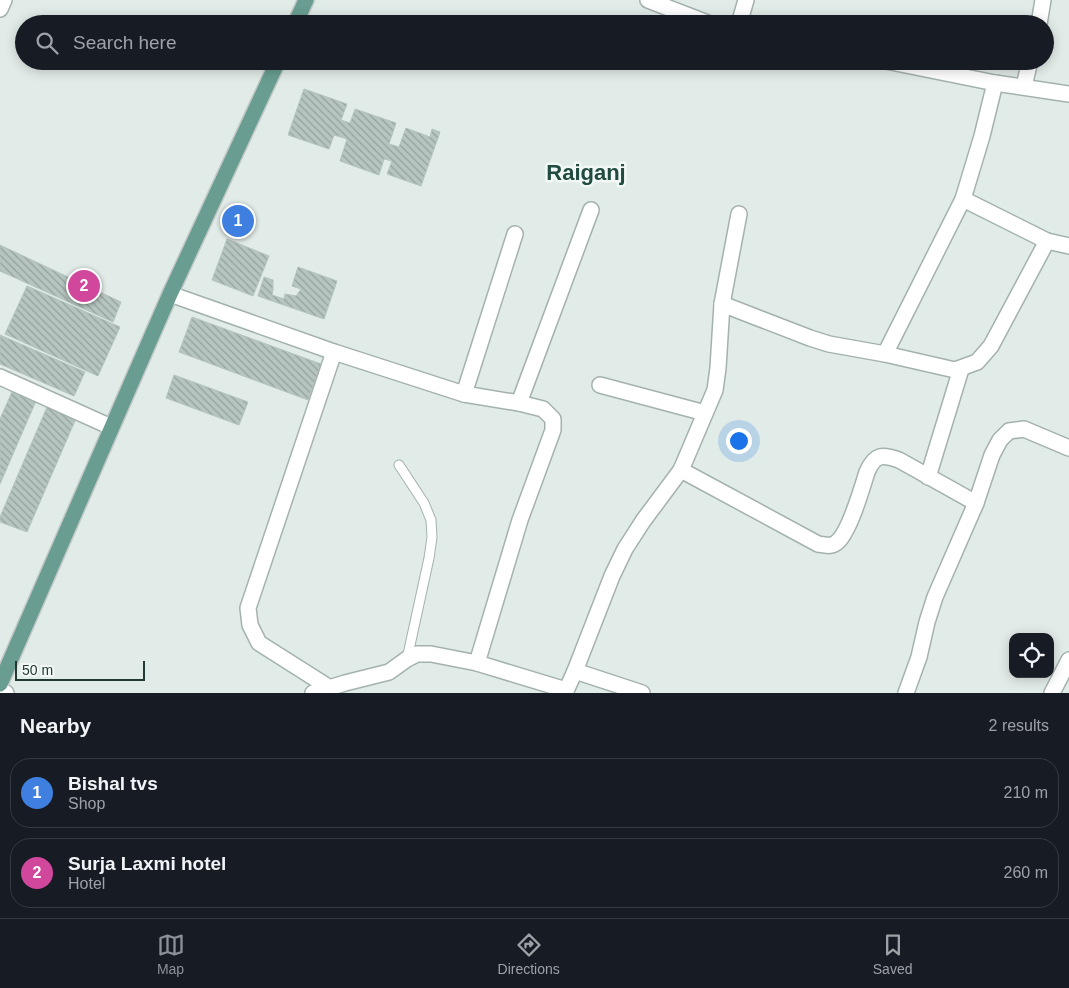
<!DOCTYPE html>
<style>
body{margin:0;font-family:Helvetica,sans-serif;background:#242831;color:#f1f3f6}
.controls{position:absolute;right:15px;bottom:15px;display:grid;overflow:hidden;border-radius:10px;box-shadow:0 2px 12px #0003}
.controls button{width:45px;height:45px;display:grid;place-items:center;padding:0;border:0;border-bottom:1px solid #363941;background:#171b24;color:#f1f3f6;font:25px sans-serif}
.scale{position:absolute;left:15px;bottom:12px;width:130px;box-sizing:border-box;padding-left:5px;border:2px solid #233a34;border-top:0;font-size:14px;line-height:18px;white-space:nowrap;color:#233a34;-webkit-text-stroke:4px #f2f8f5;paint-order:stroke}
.you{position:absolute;left:738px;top:440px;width:18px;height:18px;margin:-12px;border:4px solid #fff;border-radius:50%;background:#1a73e8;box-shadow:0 0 0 8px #1a73e833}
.badge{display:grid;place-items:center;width:32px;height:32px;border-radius:50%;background:#8c9099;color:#fff;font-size:16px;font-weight:700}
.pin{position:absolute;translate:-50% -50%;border:2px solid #fff;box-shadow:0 1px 5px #0006}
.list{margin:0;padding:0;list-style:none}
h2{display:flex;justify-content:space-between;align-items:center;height:65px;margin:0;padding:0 20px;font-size:21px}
h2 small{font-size:16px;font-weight:400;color:#9ea1a6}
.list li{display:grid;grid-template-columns:32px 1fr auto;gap:15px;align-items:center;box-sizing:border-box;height:70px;margin:0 10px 10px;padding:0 10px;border:1px solid #363941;border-radius:20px}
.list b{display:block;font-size:19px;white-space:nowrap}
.list p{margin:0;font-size:16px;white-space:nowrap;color:#9ea1a6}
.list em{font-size:16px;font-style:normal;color:#9ea1a6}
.icon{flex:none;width:28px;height:28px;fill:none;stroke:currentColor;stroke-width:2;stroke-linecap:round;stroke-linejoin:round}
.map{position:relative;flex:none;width:1069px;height:693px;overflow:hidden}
.search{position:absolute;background:#171b24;box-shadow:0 2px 12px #0003;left:15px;right:15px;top:15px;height:55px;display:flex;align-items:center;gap:12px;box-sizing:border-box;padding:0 18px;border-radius:28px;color:#9ea1a6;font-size:19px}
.sheet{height:225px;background:#171b24}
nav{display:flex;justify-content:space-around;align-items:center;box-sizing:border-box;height:70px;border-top:1px solid #363941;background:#171b24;font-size:14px;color:#9ea1a6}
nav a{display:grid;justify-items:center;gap:2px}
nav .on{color:#8c9099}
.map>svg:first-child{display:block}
</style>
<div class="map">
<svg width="1069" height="693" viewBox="0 0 1069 693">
<defs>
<pattern id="building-back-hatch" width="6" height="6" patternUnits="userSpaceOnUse" patternTransform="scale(1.25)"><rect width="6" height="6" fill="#b7c5c0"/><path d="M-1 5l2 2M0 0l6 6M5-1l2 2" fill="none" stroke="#94a19d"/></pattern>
</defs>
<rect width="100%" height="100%" fill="#e1ebe7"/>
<g fill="url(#building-back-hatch)" stroke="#b4c4be">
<polygon points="304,89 347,104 341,120 350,123 355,109 396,123 389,144 399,147 406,128 430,137 432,129 440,132 421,186 387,174 392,161 384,159 379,175 340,161 347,139 334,135 329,149 288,135"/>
<polygon points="227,239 269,256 253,296 212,280"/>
<polygon points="0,245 121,302 113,322 0,271"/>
<polygon points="298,267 337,281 324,319 258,296 264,277 273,280 273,290 272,295 284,299 285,294 296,296 301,289 292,286"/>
<polygon points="27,286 120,327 98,376 5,334"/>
<polygon points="192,317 321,364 308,400 179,352"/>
<polygon points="0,335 85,372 74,396 0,364"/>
<polygon points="174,375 248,402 239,425 166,398"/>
<polygon points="16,383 39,394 0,484 0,419"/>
<polygon points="50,400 77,416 27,532 0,522 0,517"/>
</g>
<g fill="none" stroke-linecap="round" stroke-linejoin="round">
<defs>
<polyline id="lane" points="399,465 424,503 431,520 432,537 429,558 407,659"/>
<g id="street">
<polyline points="648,0 710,24"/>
<polyline points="0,9 4,0"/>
<polyline points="739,24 746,0"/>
<polyline points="1039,24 1043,0"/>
<polyline points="886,61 995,83 1069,94"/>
<polyline points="1024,86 1030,61"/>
<polyline points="963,199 1047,241 1069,246"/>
<polyline points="170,294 334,352 464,394 519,403 543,409 553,419 553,430 520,520 477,663"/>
<polyline points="722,304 810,338 829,344 885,354 955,370 977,362 991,346 1047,241"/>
<polyline points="885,354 963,199 982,136 995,83"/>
<polyline points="0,377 111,427"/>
<polyline points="600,385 705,413"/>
<polyline points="464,394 515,234"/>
<polyline points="519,403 591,210"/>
<path d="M681,470L818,544C824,545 831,547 836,543C849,534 862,488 867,472C875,454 882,454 899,460L976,503"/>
<polyline points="928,477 961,369"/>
<polyline points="575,671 642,693"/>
<polyline points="330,688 259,643 250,625 248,608 334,352"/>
<polyline points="0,690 6,693"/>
<polyline points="313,693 345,683 389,672 407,659 417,654 431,654 477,663 566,690"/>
<polyline points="565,693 575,671 612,576 625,549 643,521 681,470 715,390 718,368 722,304 739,214"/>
<polyline points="906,693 919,657 927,622 935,597 976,503 992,455 1000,440 1009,431 1024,429 1069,448"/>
<polyline points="1052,693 1069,660"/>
</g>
<g id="primary">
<polyline points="295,24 306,0"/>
<polyline points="0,684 170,294 278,61"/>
</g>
</defs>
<use href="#lane" stroke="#a4b2ae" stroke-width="11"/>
<use href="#street" stroke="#a4b2ae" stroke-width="18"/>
<use href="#primary" stroke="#c1c8c6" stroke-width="18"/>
<use href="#lane" stroke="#fff" stroke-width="9"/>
<use href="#street" stroke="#fff" stroke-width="15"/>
<use href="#primary" stroke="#699d91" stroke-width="15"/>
</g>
<g text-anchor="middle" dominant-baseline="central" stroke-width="5" stroke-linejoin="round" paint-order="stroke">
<g font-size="22" font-weight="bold" fill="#214b41" stroke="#f2f8f5">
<text x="586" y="172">Raiganj</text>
</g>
</g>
</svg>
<div class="controls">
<button><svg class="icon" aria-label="locate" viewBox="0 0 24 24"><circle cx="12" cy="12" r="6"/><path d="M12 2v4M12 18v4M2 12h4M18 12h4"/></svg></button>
</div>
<div class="scale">50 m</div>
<div class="you"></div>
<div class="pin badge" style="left:238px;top:221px;background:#3f7fe0">1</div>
<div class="pin badge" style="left:84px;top:286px;background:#d1479c">2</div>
<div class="search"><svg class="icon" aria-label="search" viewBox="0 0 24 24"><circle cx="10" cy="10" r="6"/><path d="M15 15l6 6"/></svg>Search here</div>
</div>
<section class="sheet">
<h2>Nearby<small>2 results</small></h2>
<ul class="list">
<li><span class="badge" style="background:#3f7fe0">1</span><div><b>Bishal tvs</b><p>Shop</p></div><em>210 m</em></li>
<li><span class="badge" style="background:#d1479c">2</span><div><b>Surja Laxmi hotel</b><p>Hotel</p></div><em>260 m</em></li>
</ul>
</section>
<nav>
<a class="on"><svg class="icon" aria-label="map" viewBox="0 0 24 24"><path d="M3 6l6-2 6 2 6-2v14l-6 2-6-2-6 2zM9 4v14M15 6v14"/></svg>Map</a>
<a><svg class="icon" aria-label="directions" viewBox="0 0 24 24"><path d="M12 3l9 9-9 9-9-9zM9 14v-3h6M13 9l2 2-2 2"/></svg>Directions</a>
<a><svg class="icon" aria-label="saved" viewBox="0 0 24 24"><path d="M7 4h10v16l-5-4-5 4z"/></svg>Saved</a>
</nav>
